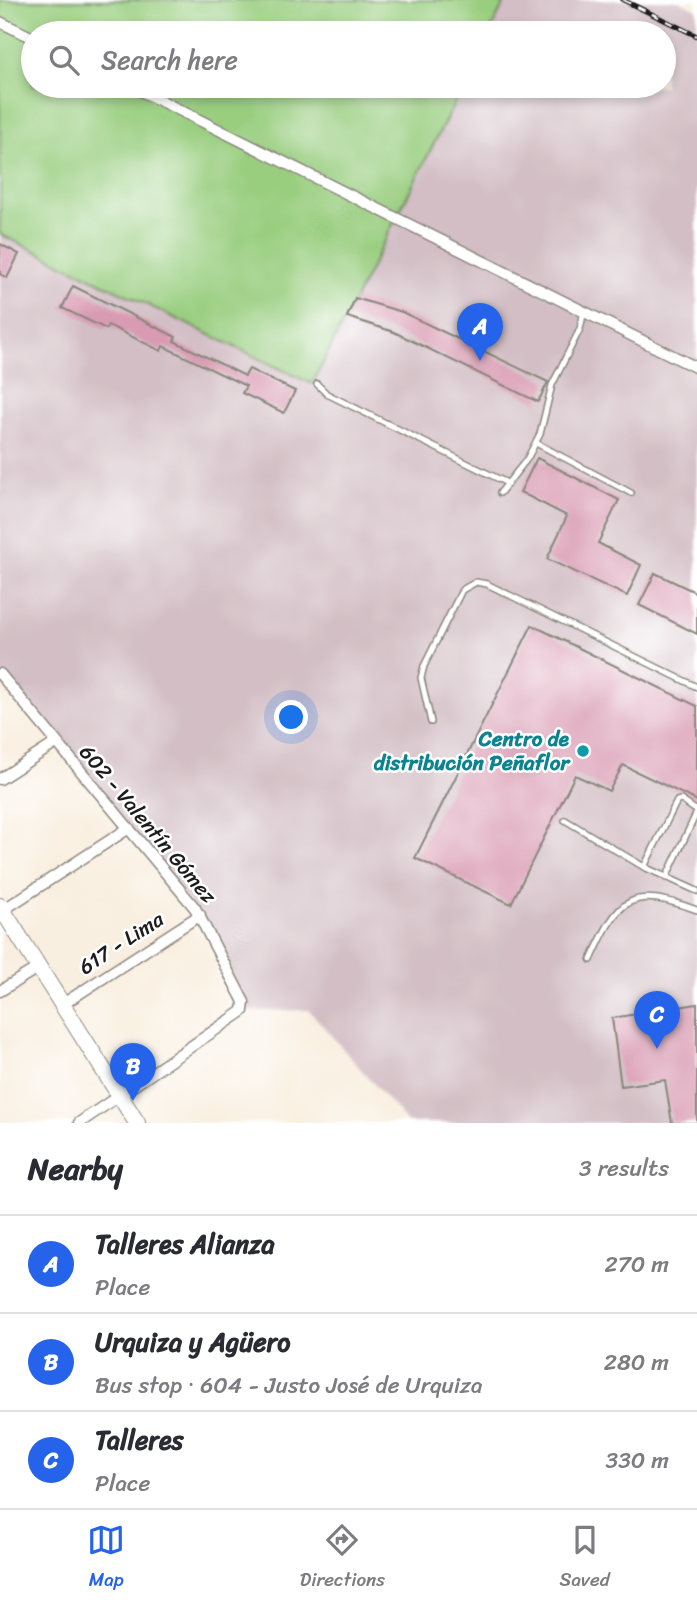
<!DOCTYPE html>
<meta charset="utf-8">
<style>
body{margin:0;font-family:Sriracha,sans-serif;background:#f7f7f7;color:#2b2b33}
.you{position:absolute;left:292px;top:718px;width:24px;height:24px;margin:-18px;border:5px solid #fff;border-radius:50%;background:#1a73e8;box-shadow:0 0 0 10px #1a73e833}
.badge{display:grid;place-items:center;width:46px;height:46px;border-radius:50%;background:#2563eb;color:#fff;font-size:23px;font-weight:700}
.pin{position:absolute;translate:-50% -58px;filter:drop-shadow(0 2px 4px #0008)}
.pin::after{content:'';position:absolute;top:37px;width:24px;height:21px;background:inherit;clip-path:polygon(0 0,100% 0,50% 100%)}
.list{margin:0;padding:0;list-style:none}
h2{display:flex;justify-content:space-between;align-items:center;height:91px;margin:0;padding:0 28px;font-size:30px}
h2 small{font-size:23px;font-weight:400;color:#7c7c81}
.list li{display:grid;grid-template-columns:46px 1fr auto;gap:21px;align-items:center;box-sizing:border-box;height:98px;padding:0 28px;border-top:2px solid #e1e1e2}
.list b{display:block;font-size:26px;white-space:nowrap}
.list p{margin:0;font-size:23px;white-space:nowrap;color:#7c7c81}
.list em{font-size:23px;font-style:normal;color:#7c7c81}
.icon{flex:none;width:38px;height:38px;fill:none;stroke:currentColor;stroke-width:2;stroke-linecap:round;stroke-linejoin:round}
.map{position:relative;flex:none;width:697px;height:1123px;overflow:hidden}
.search{position:absolute;background:#fff;box-shadow:0 4px 10px #0003;left:21px;right:21px;top:21px;height:77px;display:flex;align-items:center;gap:18px;box-sizing:border-box;padding:0 24px;border-radius:38px;color:#7c7c81;font-size:26px}
.sheet{height:385px;background:#fff}
nav{display:flex;justify-content:space-around;align-items:center;box-sizing:border-box;height:98px;border-top:2px solid #e1e1e2;background:#fff;font-size:19px;color:#7c7c81}
nav a{display:grid;justify-items:center;gap:4px}
nav .on{color:#2563eb}
.map>svg:first-child{display:block}
</style>
<div class="map">
<svg width="697" height="1123" viewBox="0 0 697 1123">
<rect width="100%" height="100%" fill="#fff"/>
<filter id="ink" filterUnits="userSpaceOnUse"><feTurbulence type="fractalNoise" baseFrequency=".0143" numOctaves="2"/><feDisplacementMap in="SourceGraphic" scale="14" xChannelSelector="R" yChannelSelector="G"/><feConvolveMatrix kernelMatrix="1 2 1 2 8 2 1 2 1" color-interpolation-filters="sRGB"/></filter>
<filter id="wash" filterUnits="userSpaceOnUse"><feTurbulence type="fractalNoise" baseFrequency=".00686" numOctaves="4" result="noise"/><feDisplacementMap in="SourceGraphic" scale="28" xChannelSelector="R" yChannelSelector="G"/><feGaussianBlur stdDeviation="1.57" result="paint"/><feColorMatrix in="noise" values="0 0 0 0 0 0 0 0 0 0 0 0 0 0 0 0 0 1.4 0 .05"/><feComposite in="paint" operator="in"/></filter>
<g filter="url(#wash)">
<rect width="100%" height="100%" fill="#f9efe0"/>
<path fill="#d2bec4" fill-rule="evenodd" d="M0,0H678L697,9V1123H408L309,1010L243,1011L203,919L0,672ZM33,33H664V86H33Z"/>
<polygon fill="#99ce7f" stroke="#5a754e" stroke-width="2" points="0,0 506,0 489,33 33,33 33,86 463,86 312,384 0,234"/>
<g id="blocks">
<g fill="#d99bb2">
<polygon points="0,244 19,254 7,278 0,274"/>
<polygon points="73,286 176,337 174,341 245,376 249,369 295,391 284,413 242,393 246,386 163,346 161,351 108,325 106,329 62,308"/>
<polygon points="355,298 402,312 548,382 538,402 394,332 347,317"/>
<polygon points="537,458 619,500 598,543 641,565 627,596 547,559 567,516 520,492"/>
<polygon points="655,573 697,593 697,634 639,605"/>
<polygon points="532,625 697,706 697,801 623,765 609,791 575,775 511,904 415,858"/>
<polygon points="697,1004 697,1123 672,1123 665,1080 621,1086 612,1018"/>
</g>
</g>
</g>
<g filter="url(#ink)">
<use href="#blocks" fill-opacity="0" stroke="#8a867e" stroke-width="2"/>
<g fill="none" stroke-linecap="round" stroke-linejoin="round">
<defs>
<g id="service">
<polyline points="317,384 327,394 507,483"/>
<polyline points="536,443 631,493"/>
<polyline points="500,493 527,459 540,434 552,385 580,329 584,311"/>
<polyline points="431,722 421,678 424,666 462,590 476,582 487,584 697,687"/>
<polyline points="565,820 644,867 697,891"/>
<polyline points="644,867 677,801 681,800 697,811"/>
<polyline points="666,878 697,812"/>
<path d="M591,960C619,897 630,886 697,910"/>
</g>
<g id="minor">
<polyline points="0,22 33,38"/>
<polyline points="131,86 697,368"/>
<polyline points="0,674 195,908 244,1002 243,1011 79,1123"/>
<polyline points="0,779 56,743"/>
<polyline points="3,910 129,828"/>
<polyline points="0,991 39,967"/>
<polyline points="63,1004 200,915"/>
</g>
<polyline id="secondary" points="0,906 137,1123"/>
</defs>
<use href="#service" stroke="#8a867e" stroke-width="8"/>
<use href="#minor" stroke="#8a867e" stroke-width="13"/>
<use href="#secondary" stroke="#8a867e" stroke-width="18"/>
<use href="#service" stroke="#fff" stroke-width="5"/>
<use href="#minor" stroke="#fff" stroke-width="10"/>
<use href="#secondary" stroke="#fff" stroke-width="16"/>
<defs>
<polyline id="rail" points="623,0 697,36"/>
</defs>
<use href="#rail" stroke="#1c1c1c" stroke-width="5"/>
<use href="#rail" stroke="#fff" stroke-width="2.5" stroke-dasharray="8" stroke-linecap="butt"/>
</g>
</g>
<circle fill="#0f9aa8" stroke="#fff" stroke-width="2.5" cx="583" cy="751" r="7"/>
<g text-anchor="middle" dominant-baseline="central" stroke-width="5" stroke-linejoin="round" paint-order="stroke">
<g font-size="21" font-weight="bold" fill="#0d838f" stroke="#fff" text-anchor="end">
<text x="569" y="739">Centro de<tspan x="569" dy="24">distribución Peñaflor</tspan></text>
</g>
<g font-size="21" fill="#1c1c1c" stroke="#fff">
<text transform="translate(148 824) rotate(50)">602 - Valentín Gómez</text>
<text transform="translate(121 943) rotate(-33)">617 - Lima</text>
</g>
</g>
</svg>
<div class="you"></div>
<div class="pin badge" style="left:480px;top:361px">A</div>
<div class="pin badge" style="left:133px;top:1101px">B</div>
<div class="pin badge" style="left:657px;top:1049px">C</div>
<div class="search"><svg class="icon" aria-label="search" viewBox="0 0 24 24"><circle cx="10" cy="10" r="6"/><path d="M15 15l6 6"/></svg>Search here</div>
</div>
<section class="sheet">
<h2>Nearby<small>3 results</small></h2>
<ul class="list">
<li><span class="badge">A</span><div><b>Talleres Alianza</b><p>Place</p></div><em>270 m</em></li>
<li><span class="badge">B</span><div><b>Urquiza y Agüero</b><p>Bus stop · 604 - Justo José de Urquiza</p></div><em>280 m</em></li>
<li><span class="badge">C</span><div><b>Talleres</b><p>Place</p></div><em>330 m</em></li>
</ul>
</section>
<nav>
<a class="on"><svg class="icon" aria-label="map" viewBox="0 0 24 24"><path d="M3 6l6-2 6 2 6-2v14l-6 2-6-2-6 2zM9 4v14M15 6v14"/></svg>Map</a>
<a><svg class="icon" aria-label="directions" viewBox="0 0 24 24"><path d="M12 3l9 9-9 9-9-9zM9 14v-3h6M13 9l2 2-2 2"/></svg>Directions</a>
<a><svg class="icon" aria-label="saved" viewBox="0 0 24 24"><path d="M7 4h10v16l-5-4-5 4z"/></svg>Saved</a>
</nav>
